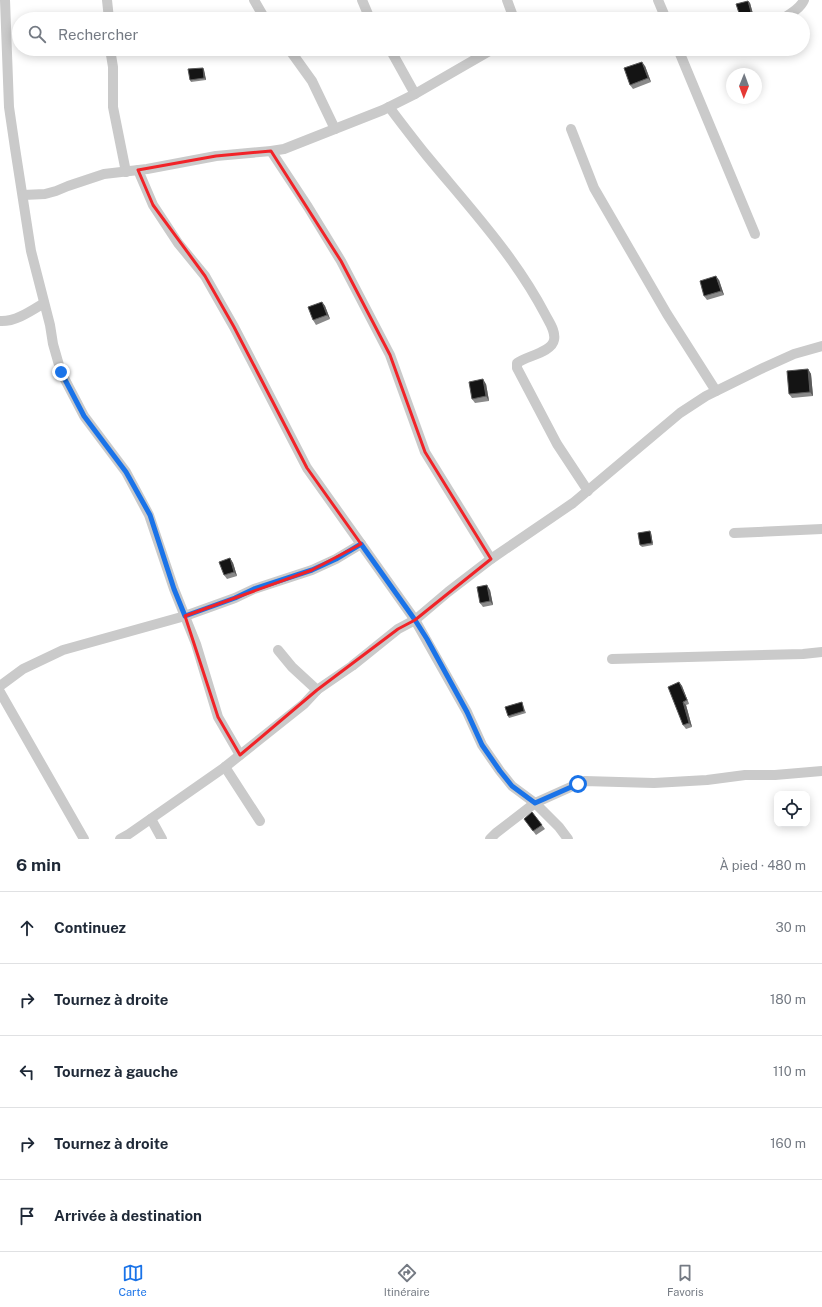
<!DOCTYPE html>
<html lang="fr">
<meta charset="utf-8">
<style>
body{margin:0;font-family:"Public Sans",sans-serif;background:#f6f6f7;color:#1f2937}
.controls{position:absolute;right:12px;bottom:12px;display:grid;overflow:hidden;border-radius:8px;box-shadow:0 2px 10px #0003}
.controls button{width:36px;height:36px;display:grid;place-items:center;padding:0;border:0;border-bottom:1px solid #e0e1e3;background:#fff;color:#1f2937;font:20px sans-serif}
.compass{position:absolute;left:726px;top:68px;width:36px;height:36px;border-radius:50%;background:#fff;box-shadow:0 2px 10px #0003;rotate:181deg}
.stop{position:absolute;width:12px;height:12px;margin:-9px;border:3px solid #1a73e8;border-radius:50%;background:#fff}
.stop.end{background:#1a73e8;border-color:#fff;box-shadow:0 1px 4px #0008}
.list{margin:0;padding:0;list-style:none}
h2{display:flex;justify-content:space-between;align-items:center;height:52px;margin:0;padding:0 16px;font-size:17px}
h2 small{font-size:13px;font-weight:400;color:#747a83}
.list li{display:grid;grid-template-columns:26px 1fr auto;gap:12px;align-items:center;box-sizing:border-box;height:72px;padding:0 16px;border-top:1px solid #e0e1e3}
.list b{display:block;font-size:15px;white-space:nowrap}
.list em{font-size:13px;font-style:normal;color:#747a83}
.icon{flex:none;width:22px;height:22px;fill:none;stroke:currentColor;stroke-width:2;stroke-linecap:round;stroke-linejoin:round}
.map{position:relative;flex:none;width:822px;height:839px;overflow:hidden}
.search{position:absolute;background:#fff;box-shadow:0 2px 10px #0003;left:12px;right:12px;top:12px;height:44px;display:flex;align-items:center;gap:10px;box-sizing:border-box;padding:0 14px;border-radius:22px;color:#747a83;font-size:15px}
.sheet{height:412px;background:#fff}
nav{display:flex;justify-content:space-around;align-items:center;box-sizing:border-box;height:56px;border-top:1px solid #e0e1e3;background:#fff;font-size:11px;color:#747a83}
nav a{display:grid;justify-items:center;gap:2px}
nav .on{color:#1a73e8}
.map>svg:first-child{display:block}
</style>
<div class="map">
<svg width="822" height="839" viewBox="0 0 822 839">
<rect width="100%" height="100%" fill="#fff"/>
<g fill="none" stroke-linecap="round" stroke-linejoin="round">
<g stroke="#cacaca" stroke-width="10">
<polyline points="5,0 9,107 15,148 31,251 50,325 53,344 61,372 84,416 126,472 149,515 174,589 196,644 218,717 240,755"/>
<polyline points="107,0 109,19"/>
<polyline points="254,0 265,19"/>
<polyline points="362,0 370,19"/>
<polyline points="507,0 514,19"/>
<polyline points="658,0 666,19"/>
<path d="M782,19C790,14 800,9 804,0"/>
<polyline points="110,49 113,67 113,107 126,172"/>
<polyline points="289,49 312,81 335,129"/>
<polyline points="390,49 415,94"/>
<polyline points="678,49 755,234"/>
<path d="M389,107C402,124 414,140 427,156C469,207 514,255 545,314C549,322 556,331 554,340C552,352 527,356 517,363V368L557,444L588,491"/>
<polyline points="571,129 594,188 667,314 716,391"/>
<polyline points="271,151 308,207 341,261 390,355 425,452 491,559"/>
<polyline points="138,170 153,205 178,243 205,276 234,327 307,468 361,544"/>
<polyline points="23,195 45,194 56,191 68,186 104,174 147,169 216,156 271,151 284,149 383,110 415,94 493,49"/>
<path d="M0,321C15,322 31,311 44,303"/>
<polyline points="734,533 822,529"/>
<polyline points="278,650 292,667 317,690"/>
<polyline points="612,659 803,654 822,652"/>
<polyline points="0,686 23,669 63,650 185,616 235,598 254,589 312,570 336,559 361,544 415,620 467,712 482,745 500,771 512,786 535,803 559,827 568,839"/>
<polyline points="0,692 84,839"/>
<polyline points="225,767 260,821"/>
<polyline points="151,819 162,839"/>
<polyline points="120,839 129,834 225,767 304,704 317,690 352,666 398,629 415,620 448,592 491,559 573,503 680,413 706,396 763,368 794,354 822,346"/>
<polyline points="490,839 496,833 535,803 584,781 654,783 707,780 745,775 775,775 822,771"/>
</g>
</g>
<g fill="#8a8a8a">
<polygon points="748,1 750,3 753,14 741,18 740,16"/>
<polygon points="645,66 651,82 633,89 630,85"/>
<polygon points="203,68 204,70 206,80 191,82 190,80"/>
<polygon points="719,280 724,295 707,300 704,296"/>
<polygon points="322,302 325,306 330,319 316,325 313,320"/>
<polygon points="808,369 811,374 813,396 792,398 789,394"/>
<polygon points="486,384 489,401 475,403 472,399"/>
<polygon points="650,531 651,533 653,545 642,547 640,545"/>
<polygon points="230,558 233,563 237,576 227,579 224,575"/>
<polygon points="490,590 493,605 483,607 480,603"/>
<polygon points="679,682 682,686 689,704 686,705 692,727 686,729 683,725"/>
<polygon points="523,705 526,713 509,718 508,716"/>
<polygon points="532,812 545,829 536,835 524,819"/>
</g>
<g fill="#5a5a5a">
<polygon points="748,1 750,3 753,14 751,12"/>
<polygon points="642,62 645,66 651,82 648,78"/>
<polygon points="203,68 204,70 206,80 204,78"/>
<polygon points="716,276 719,280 724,295 721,291"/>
<polygon points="322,302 325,306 330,319 327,315"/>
<polygon points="808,369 811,374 813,396 810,392"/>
<polygon points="483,379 486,384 489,401 486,396"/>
<polygon points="650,531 651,533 653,545 652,543"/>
<polygon points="230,558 233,563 237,576 234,572"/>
<polygon points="487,585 490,590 493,605 490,601"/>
<polygon points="679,682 682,686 689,704 687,700"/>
<polygon points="683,702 686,705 692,727 689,723"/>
</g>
<g fill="#141414" stroke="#5a5a5a">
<polygon points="748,1 751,12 740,16 736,4"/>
<polygon points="642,62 648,78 630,85 624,68"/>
<polygon points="203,68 204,78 190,80 188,69"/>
<polygon points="716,276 721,291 704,296 700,281"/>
<polygon points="322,302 327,315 313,320 308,307"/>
<polygon points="808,369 810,392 789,394 787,371"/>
<polygon points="483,379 486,396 472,399 469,382"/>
<polygon points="650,531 652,543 640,545 638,533"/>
<polygon points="230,558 234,572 224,575 219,562"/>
<polygon points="487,585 490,601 480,603 477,587"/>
<polygon points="679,682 687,700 683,702 689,723 683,725 668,687"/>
<polygon points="522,702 524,711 508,716 505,707"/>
<polygon points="532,812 542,825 533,831 524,819"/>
</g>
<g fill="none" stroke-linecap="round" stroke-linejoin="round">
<polyline stroke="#1a73e8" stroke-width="5" points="61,372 84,416 126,472 150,515 174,589 185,616 235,598 254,589 312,570 336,559 361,544 415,620 427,639 467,712 482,745 500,771 512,786 535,803 578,784"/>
</g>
<path fill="none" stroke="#f12328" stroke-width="3" stroke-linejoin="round" d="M271,151L341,261L390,355L425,452L491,559L415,620L398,629L317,690L240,755L218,717L185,616L312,570L361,544L307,468L234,327L205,276L153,205L138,170L216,156Z"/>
</svg>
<div class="controls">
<button><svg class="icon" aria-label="locate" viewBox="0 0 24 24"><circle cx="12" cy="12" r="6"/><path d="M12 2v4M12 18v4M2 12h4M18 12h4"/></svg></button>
</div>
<svg class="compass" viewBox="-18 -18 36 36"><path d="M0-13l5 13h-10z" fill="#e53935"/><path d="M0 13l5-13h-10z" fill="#747a83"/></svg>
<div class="stop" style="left:578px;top:784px"></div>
<div class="stop end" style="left:61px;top:372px"></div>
<div class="search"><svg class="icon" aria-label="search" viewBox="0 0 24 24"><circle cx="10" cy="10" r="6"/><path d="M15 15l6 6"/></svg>Rechercher</div>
</div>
<section class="sheet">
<h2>6 min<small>À pied · 480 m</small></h2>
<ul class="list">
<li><svg class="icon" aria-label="ahead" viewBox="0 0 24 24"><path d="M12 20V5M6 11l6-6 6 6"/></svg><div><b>Continuez</b></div><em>30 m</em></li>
<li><svg class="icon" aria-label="right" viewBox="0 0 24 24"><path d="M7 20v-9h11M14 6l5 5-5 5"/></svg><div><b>Tournez à droite</b></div><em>180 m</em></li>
<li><svg class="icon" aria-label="left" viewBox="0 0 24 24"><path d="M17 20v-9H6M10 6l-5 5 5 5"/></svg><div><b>Tournez à gauche</b></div><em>110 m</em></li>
<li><svg class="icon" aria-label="right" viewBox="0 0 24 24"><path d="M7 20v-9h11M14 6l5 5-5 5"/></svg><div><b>Tournez à droite</b></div><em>160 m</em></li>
<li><svg class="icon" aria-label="arrive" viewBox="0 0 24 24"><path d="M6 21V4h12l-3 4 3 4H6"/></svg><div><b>Arrivée à destination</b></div></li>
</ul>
</section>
<nav>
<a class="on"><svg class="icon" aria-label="map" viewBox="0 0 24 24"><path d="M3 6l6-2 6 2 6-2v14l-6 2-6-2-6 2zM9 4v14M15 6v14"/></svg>Carte</a>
<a><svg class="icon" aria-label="directions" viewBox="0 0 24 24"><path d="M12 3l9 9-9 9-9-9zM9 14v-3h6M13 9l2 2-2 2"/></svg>Itinéraire</a>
<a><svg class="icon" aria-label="saved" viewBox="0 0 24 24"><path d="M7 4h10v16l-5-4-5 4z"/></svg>Favoris</a>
</nav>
